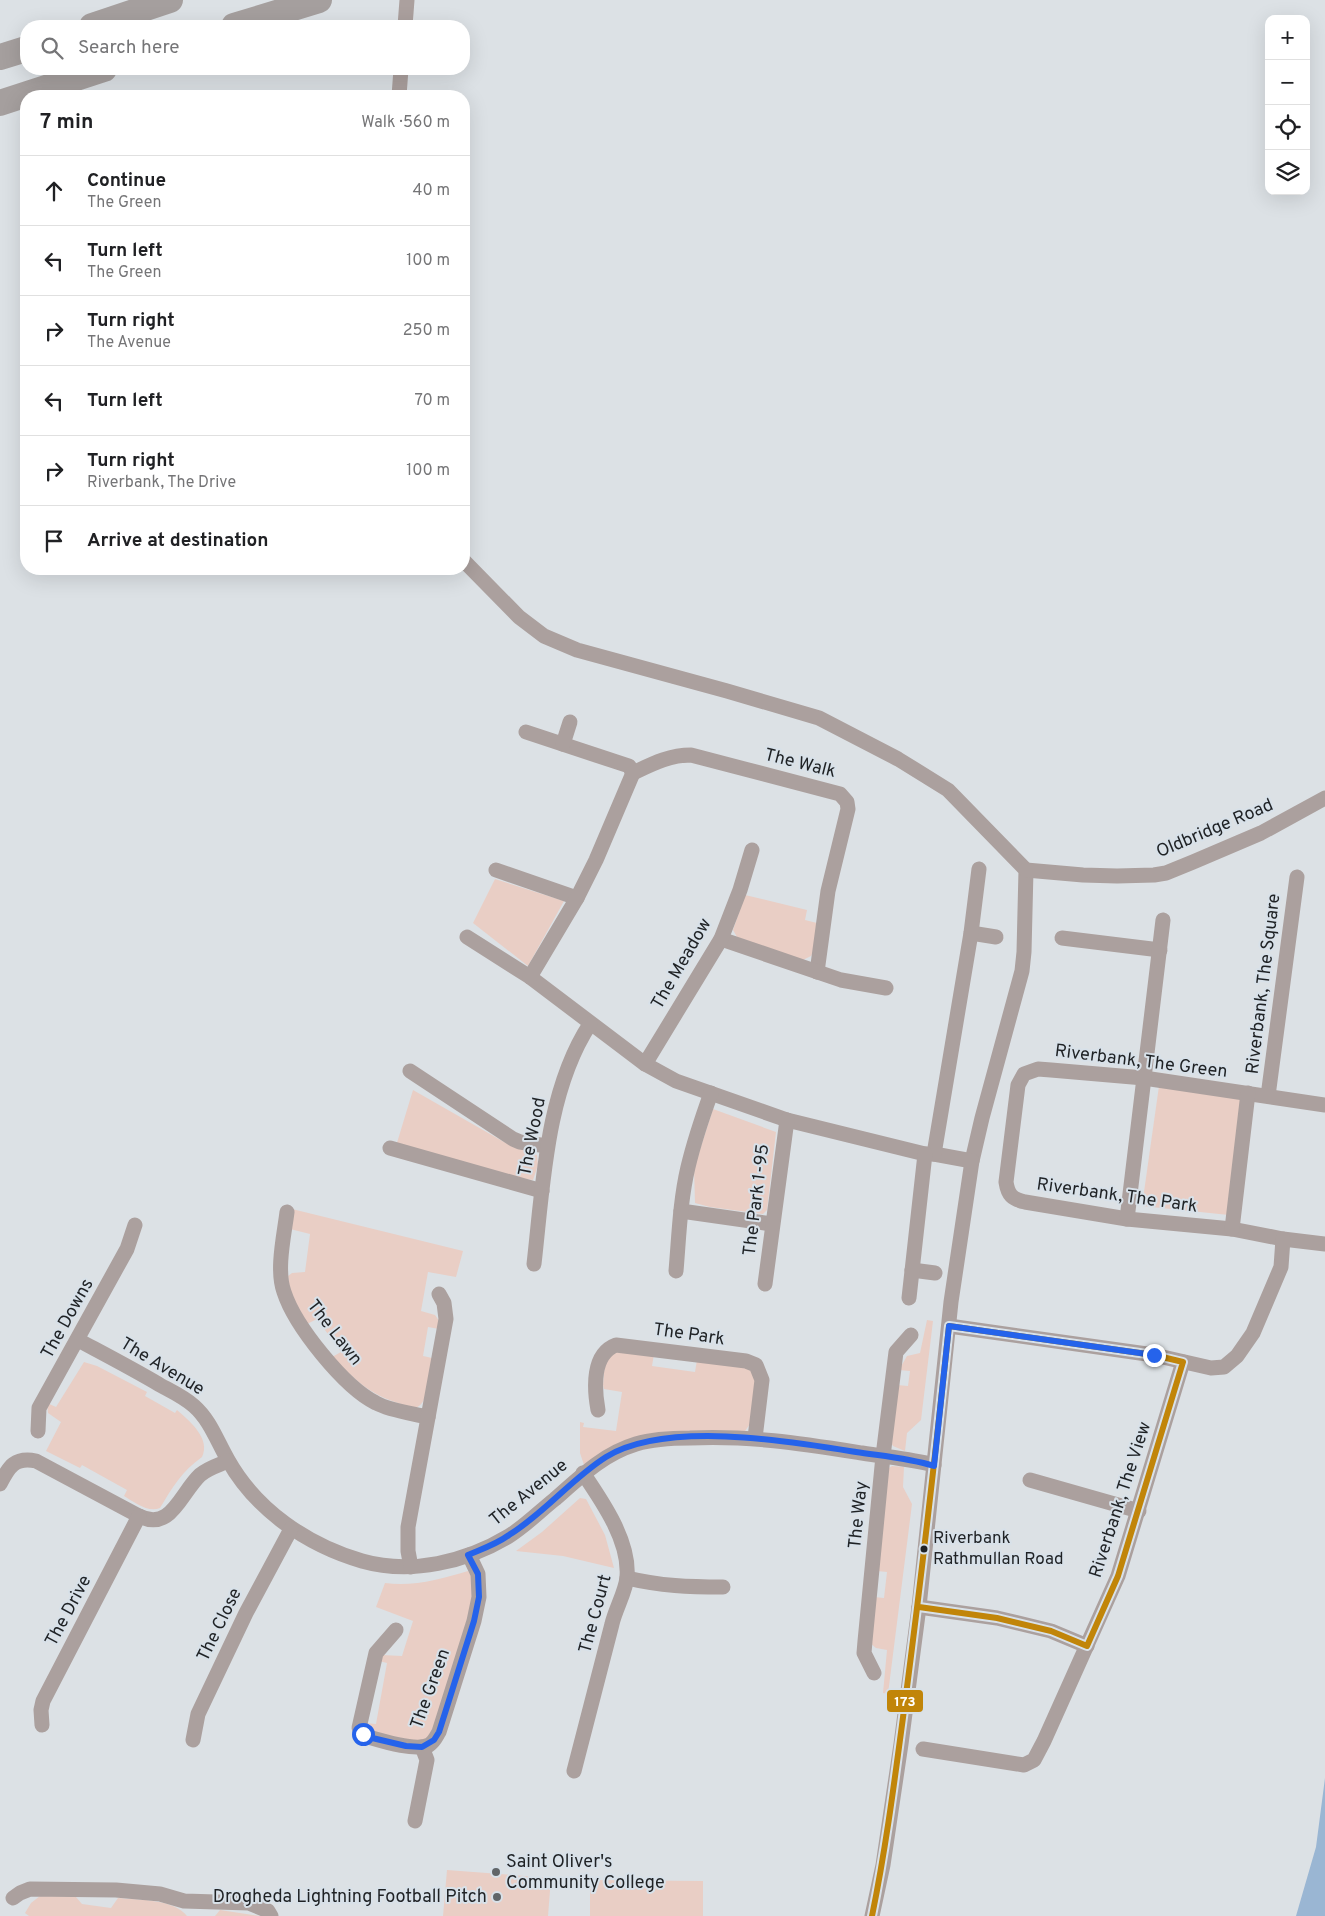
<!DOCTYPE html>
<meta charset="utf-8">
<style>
body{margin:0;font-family:Overpass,sans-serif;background:#f2f2f2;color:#202124}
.controls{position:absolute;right:15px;top:15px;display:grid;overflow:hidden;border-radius:10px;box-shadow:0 5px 20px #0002}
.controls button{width:45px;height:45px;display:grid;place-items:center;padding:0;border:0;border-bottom:1px solid #e0e0e0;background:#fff;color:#202124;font:25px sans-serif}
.stop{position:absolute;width:15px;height:15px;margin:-11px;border:4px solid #2563eb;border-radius:50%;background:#fff}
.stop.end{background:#2563eb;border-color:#fff;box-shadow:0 1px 5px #0008}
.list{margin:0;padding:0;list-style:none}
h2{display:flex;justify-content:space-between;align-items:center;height:65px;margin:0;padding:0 20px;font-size:21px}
h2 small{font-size:16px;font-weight:400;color:#757577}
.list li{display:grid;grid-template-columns:32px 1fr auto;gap:15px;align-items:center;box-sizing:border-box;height:70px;padding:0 20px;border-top:1px solid #e0e0e0}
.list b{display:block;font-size:19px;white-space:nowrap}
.list p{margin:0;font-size:16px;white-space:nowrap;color:#757577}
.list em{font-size:16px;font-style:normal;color:#757577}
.icon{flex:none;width:28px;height:28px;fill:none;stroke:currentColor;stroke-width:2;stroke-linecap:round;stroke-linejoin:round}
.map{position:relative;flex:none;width:1325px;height:1916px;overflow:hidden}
.search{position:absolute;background:#fff;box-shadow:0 5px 20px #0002;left:20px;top:20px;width:450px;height:55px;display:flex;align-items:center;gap:12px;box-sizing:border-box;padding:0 18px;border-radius:20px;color:#757577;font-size:19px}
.panel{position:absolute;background:#fff;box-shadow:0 5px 20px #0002;left:20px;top:90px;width:450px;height:485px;border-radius:20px}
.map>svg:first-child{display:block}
</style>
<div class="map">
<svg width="1325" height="1916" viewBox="0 0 1325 1916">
<rect width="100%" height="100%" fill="#dce1e5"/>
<g fill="#e9cec5">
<polygon points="495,879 564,901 528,966 473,923"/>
<polygon points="745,895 807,910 805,920 817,923 813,952 811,956 803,960 737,937 733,930"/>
<polygon points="1159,1086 1242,1097 1229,1215 1142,1206"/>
<polygon points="413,1090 504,1142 537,1155 538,1165 533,1180 485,1172 396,1146"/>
<polygon points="713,1109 776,1132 767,1210 763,1214 710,1207 695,1203 694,1168"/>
<path d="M292,1209L463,1251L456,1277L428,1272L421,1311L435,1315L440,1322L439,1329L428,1327L423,1356L432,1358C430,1370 429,1394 422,1403C416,1411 408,1407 401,1404C368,1394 356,1380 332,1357L341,1352L317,1319L307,1324L291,1297L288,1276L292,1273L305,1272L310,1234L290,1229Z"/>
<polygon points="927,1320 933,1321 921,1420 907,1433 905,1451 893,1446 890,1441 897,1385 908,1386 910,1371 899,1370 907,1356 920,1353"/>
<polygon points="616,1352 654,1354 652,1366 695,1372 697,1360 749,1368 757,1381 750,1424 745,1431 687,1431 584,1465 580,1453 580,1422 584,1423 583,1427 616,1431 622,1392 604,1389 603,1385 605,1361"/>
<path d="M84,1362L97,1366L147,1392L145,1396L175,1413L177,1410C190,1421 211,1439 202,1457C182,1471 172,1488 160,1508C148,1513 134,1502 124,1496L127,1490L82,1465L80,1468L46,1451L61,1422L48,1413L47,1403L56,1407Z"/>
<polygon points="892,1466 904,1467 903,1487 912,1504 888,1694 883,1693 887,1650 876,1648 870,1643 874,1597 884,1598 887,1572 877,1571 889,1468"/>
<polygon points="580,1498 586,1499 605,1535 614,1568 563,1556 516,1551 542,1532"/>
<path d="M468,1571L472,1577L474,1595L436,1728L429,1738L419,1742L369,1731L365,1723L376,1724L387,1663L379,1661L382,1655L402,1656L413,1621L376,1607L385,1583C413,1587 441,1579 468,1571Z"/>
<polygon points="447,1870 551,1878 548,1916 443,1916"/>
<polygon points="590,1880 703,1881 703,1916 590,1916"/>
<path d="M40,1896H75L82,1904L111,1908L118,1898C139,1900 174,1899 187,1916H29L25,1913L31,1903Z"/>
<polygon points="220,1910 260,1916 215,1916"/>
</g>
<polygon fill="#9ab6d3" points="1325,1778 1325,1916 1296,1916 1316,1847"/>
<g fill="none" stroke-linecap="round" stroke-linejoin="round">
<g stroke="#aba09e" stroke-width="15">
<polyline points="405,26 407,0"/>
<polyline points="399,96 401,69"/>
<polyline points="464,561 519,617 544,636 577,650 727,691 819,718 898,759 948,790 1026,870 1024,952 1022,971 982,1118 972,1161 951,1302 919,1607 901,1744 883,1865 872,1916"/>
<path d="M526,732L629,766L633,773C652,764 669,755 691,755L840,794L847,802L848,809L828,891L817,972"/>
<polyline points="563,744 570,722"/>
<polyline points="496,870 577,898"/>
<polyline points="1026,870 1083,875 1117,876 1154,875 1166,873 1193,862 1261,833 1325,798"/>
<polyline points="971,933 996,937"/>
<polyline points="467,937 530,977 645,1064 676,1081 787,1120 925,1154 934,1154 972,1161"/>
<polyline points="1062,938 1160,950"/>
<polyline points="721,939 841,980 886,988"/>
<polyline points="530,977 577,898 596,860 633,773"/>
<polyline points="645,1064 721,939 740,890 752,850"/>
<polyline points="410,1071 513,1139 520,1142 547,1146"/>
<polyline points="1268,1096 1297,877"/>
<path d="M1325,1105L1144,1078L1051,1070L1038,1069L1024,1074L1018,1085L1006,1182C1008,1195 1012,1199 1025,1202L1127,1219L1232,1229L1283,1239L1325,1244"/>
<polyline points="390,1148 542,1191"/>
<polyline points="934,1154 971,933 979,869"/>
<polyline points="681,1211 772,1224"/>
<path d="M287,1212C284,1236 276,1270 284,1292C295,1326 344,1387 376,1403C391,1411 411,1413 428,1417"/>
<polyline points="1127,1219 1163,920"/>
<polyline points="1232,1229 1248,1093"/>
<path d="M534,1264C543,1186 546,1091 590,1024"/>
<polyline points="912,1270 935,1273"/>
<path d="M676,1271C679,1236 680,1201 688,1167C694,1142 702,1118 711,1093"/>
<polyline points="765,1284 787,1120"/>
<polyline points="909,1298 925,1154"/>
<polyline points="949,1326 1154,1355 1211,1368 1224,1367 1237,1356 1253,1333 1281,1267 1283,1239"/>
<path d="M78,1340C106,1355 133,1369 160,1385C171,1391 184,1397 194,1406C210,1420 217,1441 228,1460C256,1510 307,1545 362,1561C411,1575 466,1562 509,1536C525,1526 540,1511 555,1499C580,1477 603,1454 636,1444C653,1439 672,1438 690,1438C748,1435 804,1444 862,1453C886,1457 911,1459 934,1465"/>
<path d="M598,1410C594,1388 592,1354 616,1345L746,1361L756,1365L762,1380L755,1438"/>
<polyline points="38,1431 39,1408 127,1249 135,1225"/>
<polyline points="1030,1480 1139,1511"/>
<path d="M0,1484C9,1466 15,1457 36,1461L139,1516C171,1532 180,1494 200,1475C208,1468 219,1465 228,1461"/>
<polyline points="411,1567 408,1551 408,1527 446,1319 444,1303 439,1294"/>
<path d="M627,1578C661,1586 689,1587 723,1587"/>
<polyline points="919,1607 997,1618 1051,1631 1087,1646"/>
<path d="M396,1630L376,1653L359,1728L365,1736C379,1740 415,1752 429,1745C434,1742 436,1737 439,1732L474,1621L479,1597L478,1574L469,1555"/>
<polyline points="874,1673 864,1653 865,1641 883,1456 896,1352 911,1335"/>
<polyline points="42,1725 41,1710 43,1701 139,1516"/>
<polyline points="193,1740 198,1714 246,1613 291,1529"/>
<polyline points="923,1749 1024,1765 1034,1760 1044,1741 1118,1576 1183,1362"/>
<path d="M574,1771C587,1722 599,1673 612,1624C615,1610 626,1591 627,1577C630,1541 602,1501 583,1473"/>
<polyline points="415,1821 427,1760 422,1747"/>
<polyline points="13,1898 20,1893 30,1889 116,1890 160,1894 184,1901 249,1903 268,1911 271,1916"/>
</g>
<g stroke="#a59f9e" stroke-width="26">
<polyline points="92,26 170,0"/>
<polyline points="234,26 319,0"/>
<polyline points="0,57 26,49"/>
<polyline points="0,103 104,69"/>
</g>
<defs>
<path id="bus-1" d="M872,1916C887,1843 896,1769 906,1695C922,1572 936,1449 949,1326L1154,1355L1183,1362L1118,1576L1087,1646L1051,1631L997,1618L919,1607"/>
</defs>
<use href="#bus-1" stroke="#d8e1e9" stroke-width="10"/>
<use href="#bus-1" stroke="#c18509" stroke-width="6"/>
</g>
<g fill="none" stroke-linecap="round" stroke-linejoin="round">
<path stroke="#2563eb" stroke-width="6" d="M363,1734L368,1737L406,1746L422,1747L434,1740L439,1732L474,1621L479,1597L478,1574L468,1555C482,1549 497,1544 509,1535C545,1513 571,1479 606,1457C666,1420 789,1441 856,1452C882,1456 909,1458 934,1466L949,1326L1154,1355"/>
</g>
<circle fill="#1f2225" stroke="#d8e1e9" stroke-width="2" cx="924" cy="1549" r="4.5"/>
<g fill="#616568" stroke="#d8e1e9" stroke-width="2">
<circle cx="496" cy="1872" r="5"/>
<circle cx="497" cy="1897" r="5"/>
</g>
<g text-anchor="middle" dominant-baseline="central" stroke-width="4" stroke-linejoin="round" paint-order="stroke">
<g font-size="17" fill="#1f2225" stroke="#d8e1e9" text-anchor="start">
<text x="933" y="1539">Riverbank<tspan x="933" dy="21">Rathmullan Road</tspan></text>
</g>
<g font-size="18" fill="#1f2225" stroke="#d8e1e9">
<text transform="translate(800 764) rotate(14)">The Walk</text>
<text transform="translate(1215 829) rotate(-23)">Oldbridge Road</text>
<text transform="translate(682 964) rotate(-60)">The Meadow</text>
<text transform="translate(1264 984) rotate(-83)">Riverbank, The Square</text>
<text transform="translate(1141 1062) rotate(7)">Riverbank, The Green</text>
<text transform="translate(533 1137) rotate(-79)">The Wood</text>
<text transform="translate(1117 1196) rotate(8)">Riverbank, The Park</text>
<text transform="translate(757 1200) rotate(-83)">The Park 1-95</text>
<text transform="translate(68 1319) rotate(-61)">The Downs</text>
<text transform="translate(334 1333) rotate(52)">The Lawn</text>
<text transform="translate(689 1335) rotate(8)">The Park</text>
<text transform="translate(162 1367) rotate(31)">The Avenue</text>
<text transform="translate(529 1493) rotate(-39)">The Avenue</text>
<text transform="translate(1121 1500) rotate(-72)">Riverbank, The View</text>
<text transform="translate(859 1515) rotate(-84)">The Way</text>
<text transform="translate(69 1611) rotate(-62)">The Drive</text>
<text transform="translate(596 1614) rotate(-75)">The Court</text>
<text transform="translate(220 1625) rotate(-64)">The Close</text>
<text transform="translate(431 1689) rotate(-70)">The Green</text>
</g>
<g font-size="18" fill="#1f2225" stroke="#d8e1e9" text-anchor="start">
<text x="506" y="1862">Saint Oliver's<tspan x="506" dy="21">Community College</tspan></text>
<text x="487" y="1897" text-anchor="end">Drogheda Lightning Football Pitch</text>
</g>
</g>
<rect stroke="#d8e1e9" stroke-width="2" x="886" y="1689" width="38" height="24" rx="5" fill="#c18509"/>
<g font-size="14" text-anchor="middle" font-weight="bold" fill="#fff">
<text x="905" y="1706">173</text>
</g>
</svg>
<div class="controls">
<button>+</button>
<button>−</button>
<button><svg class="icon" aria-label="locate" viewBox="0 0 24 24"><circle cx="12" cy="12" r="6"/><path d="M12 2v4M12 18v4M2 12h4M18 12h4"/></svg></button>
<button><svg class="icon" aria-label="layers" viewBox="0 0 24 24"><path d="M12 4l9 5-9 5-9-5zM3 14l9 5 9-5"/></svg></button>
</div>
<div class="stop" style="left:363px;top:1734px"></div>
<div class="stop end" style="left:1154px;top:1355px"></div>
<div class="search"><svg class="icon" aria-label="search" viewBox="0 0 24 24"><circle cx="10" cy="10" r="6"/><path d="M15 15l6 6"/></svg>Search here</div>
<section class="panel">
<h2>7 min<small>Walk · 560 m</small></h2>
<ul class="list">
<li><svg class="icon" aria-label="ahead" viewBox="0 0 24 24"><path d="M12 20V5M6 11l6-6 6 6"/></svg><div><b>Continue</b><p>The Green</p></div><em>40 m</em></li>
<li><svg class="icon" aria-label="left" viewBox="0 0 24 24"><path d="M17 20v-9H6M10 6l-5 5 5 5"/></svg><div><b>Turn left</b><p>The Green</p></div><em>100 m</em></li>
<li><svg class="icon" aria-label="right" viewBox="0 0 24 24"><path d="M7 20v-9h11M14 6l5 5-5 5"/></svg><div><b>Turn right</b><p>The Avenue</p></div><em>250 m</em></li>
<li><svg class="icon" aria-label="left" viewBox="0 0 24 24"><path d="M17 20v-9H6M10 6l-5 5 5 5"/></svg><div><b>Turn left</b></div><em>70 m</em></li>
<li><svg class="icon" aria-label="right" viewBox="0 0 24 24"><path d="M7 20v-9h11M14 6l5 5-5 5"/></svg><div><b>Turn right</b><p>Riverbank, The Drive</p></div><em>100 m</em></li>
<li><svg class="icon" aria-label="arrive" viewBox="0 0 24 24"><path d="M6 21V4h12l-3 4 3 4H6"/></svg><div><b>Arrive at destination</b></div></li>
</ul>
</section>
</div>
